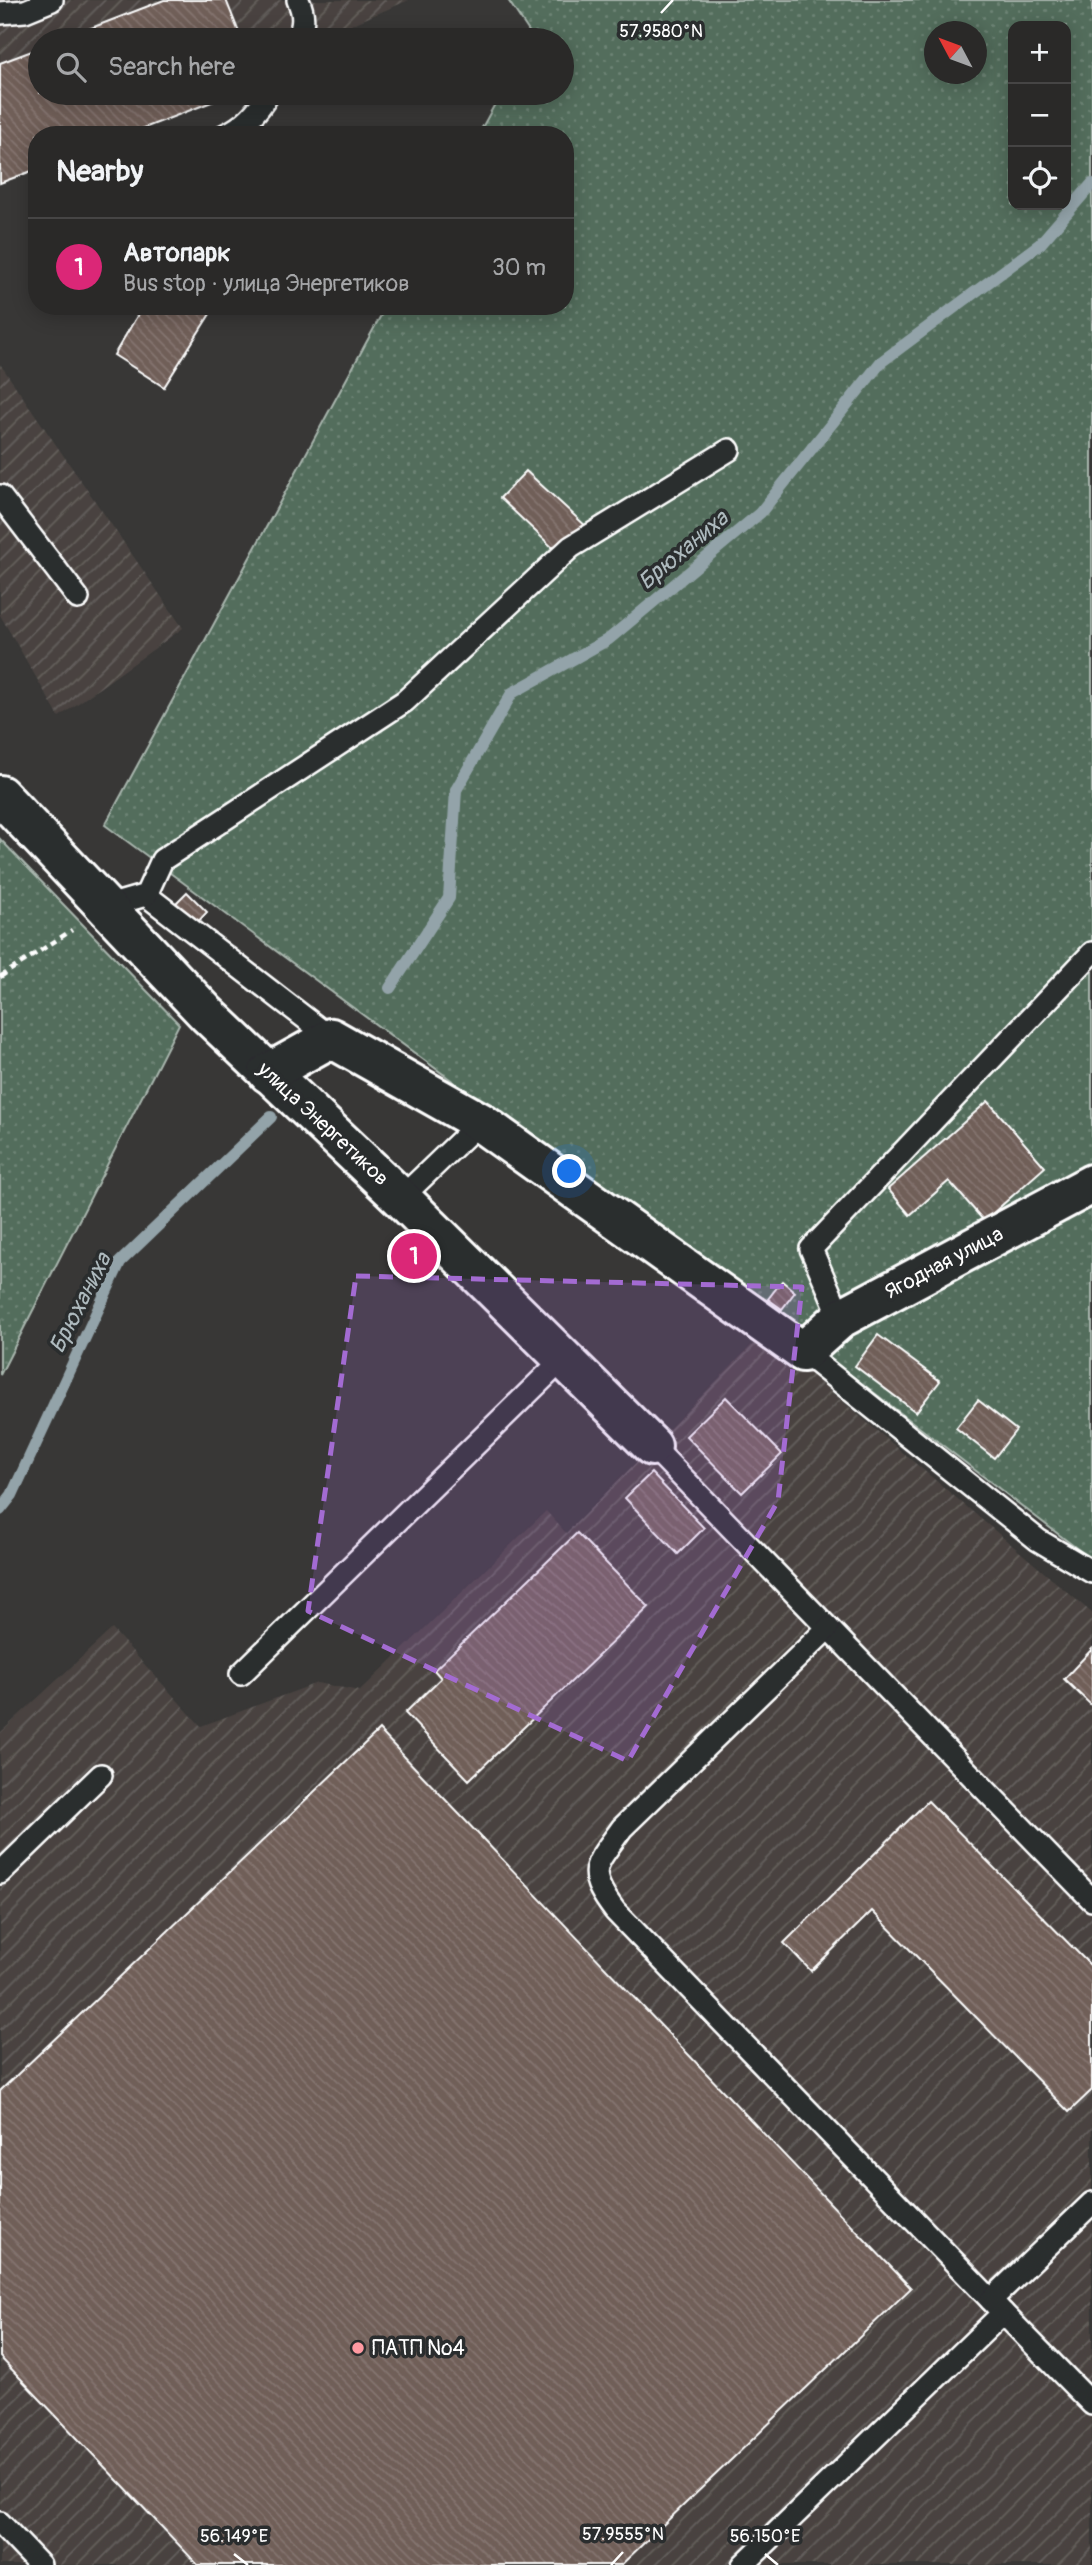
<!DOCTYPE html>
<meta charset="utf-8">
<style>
body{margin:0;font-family:Pangolin,sans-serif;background:#363534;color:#f1f3f6}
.controls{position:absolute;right:21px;top:21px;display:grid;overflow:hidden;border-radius:14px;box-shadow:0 4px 18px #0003}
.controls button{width:63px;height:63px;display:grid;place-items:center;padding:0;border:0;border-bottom:2px solid #464545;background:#2a2928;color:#f1f3f6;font:35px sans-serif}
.compass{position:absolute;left:924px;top:21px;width:63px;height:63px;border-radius:50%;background:#2a2928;box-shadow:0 4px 18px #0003;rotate:311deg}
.you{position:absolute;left:570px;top:1172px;width:24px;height:24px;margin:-18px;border:5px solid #fff;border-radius:50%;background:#1a73e8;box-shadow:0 0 0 10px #1a73e833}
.badge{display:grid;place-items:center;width:46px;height:46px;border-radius:50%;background:#db2777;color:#fff;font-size:23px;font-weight:700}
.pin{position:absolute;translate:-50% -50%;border:4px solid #fff;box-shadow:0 2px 7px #0006}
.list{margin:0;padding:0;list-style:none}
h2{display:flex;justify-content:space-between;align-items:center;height:91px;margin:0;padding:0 28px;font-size:30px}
h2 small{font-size:23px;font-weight:400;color:#a5a6a8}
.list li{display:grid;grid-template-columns:46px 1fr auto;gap:21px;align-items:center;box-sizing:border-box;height:98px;padding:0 28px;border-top:2px solid #464545}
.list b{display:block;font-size:26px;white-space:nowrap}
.list p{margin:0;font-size:23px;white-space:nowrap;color:#a5a6a8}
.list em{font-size:23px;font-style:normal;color:#a5a6a8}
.icon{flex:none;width:38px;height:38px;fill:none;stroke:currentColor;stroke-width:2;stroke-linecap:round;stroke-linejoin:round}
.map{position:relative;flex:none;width:1092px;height:2565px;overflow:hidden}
.search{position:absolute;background:#2a2928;box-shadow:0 4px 18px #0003;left:28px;top:28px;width:546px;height:77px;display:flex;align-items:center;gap:18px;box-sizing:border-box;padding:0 24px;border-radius:38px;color:#a5a6a8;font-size:26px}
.panel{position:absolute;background:#2a2928;box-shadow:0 4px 18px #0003;left:28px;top:126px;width:546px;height:189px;border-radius:28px}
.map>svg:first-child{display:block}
</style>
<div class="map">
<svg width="1092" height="2565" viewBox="0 0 1092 2565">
<defs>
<pattern id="industrial-furrows" width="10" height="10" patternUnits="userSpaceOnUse" patternTransform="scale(1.75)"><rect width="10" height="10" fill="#494340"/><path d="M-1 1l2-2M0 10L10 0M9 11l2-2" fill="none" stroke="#645f5d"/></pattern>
<pattern id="garden-dots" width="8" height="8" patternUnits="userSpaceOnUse" patternTransform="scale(1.75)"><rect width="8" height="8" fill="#536d5c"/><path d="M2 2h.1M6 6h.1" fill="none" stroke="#6d8374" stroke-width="1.8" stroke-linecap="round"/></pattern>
<pattern id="building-back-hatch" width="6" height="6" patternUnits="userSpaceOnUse" patternTransform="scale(1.75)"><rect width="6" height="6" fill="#705e58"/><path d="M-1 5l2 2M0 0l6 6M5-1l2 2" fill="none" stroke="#857671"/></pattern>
</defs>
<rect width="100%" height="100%" fill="#383736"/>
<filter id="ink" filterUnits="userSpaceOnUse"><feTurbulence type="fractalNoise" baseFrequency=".0143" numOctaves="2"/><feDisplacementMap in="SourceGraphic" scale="14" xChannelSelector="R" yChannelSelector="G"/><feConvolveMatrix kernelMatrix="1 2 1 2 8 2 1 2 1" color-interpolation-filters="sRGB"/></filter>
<g filter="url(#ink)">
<g fill="url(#industrial-furrows)">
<polygon points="0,0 409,0 316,40 40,40 40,93 195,93 98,135 37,135 0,177"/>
<polygon points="0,364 183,628 59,717 0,615"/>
<polygon points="763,1334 1092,1613 1092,2565 0,2565 0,1733 112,1629 201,1726 317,1683 360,1691 546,1511 566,1533"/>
</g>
<g fill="url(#garden-dots)" stroke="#a9b6ae" stroke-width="2" fill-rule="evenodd">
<path d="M508,0H1092V1560L834,1362L105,825L386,306H565V135H478L501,93H562V40H530L532,36ZM1013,26H1066V205H1013ZM934,32H976V74H934Z"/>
<polygon points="0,839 179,1024 0,1375"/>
</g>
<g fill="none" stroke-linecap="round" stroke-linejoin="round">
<g stroke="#93a3a9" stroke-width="12">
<polyline points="390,988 449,898 456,790 512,693 609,639 760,513 881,362 1040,244 1092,184"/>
<polyline points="0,1510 12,1495 120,1262 271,1117"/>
</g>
</g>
<g fill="url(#building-back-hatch)" stroke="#fff" stroke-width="2">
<polygon points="164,0 226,0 242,40 60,40"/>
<polygon points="40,48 40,93 235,93 126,135 37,135 37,169 0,183 0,63"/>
<polygon points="143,306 215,306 164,387 114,355"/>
<polygon points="526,471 588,528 554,549 500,498"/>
<polygon points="187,892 207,912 196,924 175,904"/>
<polygon points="988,1101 1045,1167 984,1221 949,1181 910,1215 888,1189"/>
<polygon points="782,1281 795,1292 782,1309 768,1299"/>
<polygon points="878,1335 940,1381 916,1412 855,1366"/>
<polygon points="726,1397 782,1454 742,1493 686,1436"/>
<polygon points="978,1400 1016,1430 994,1458 956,1428"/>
<polygon points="651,1473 704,1528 678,1554 625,1498"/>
<polygon points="577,1533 649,1607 469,1780 405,1713 441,1678 434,1670"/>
<polygon points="1092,1649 1092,1706 1064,1679"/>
<polygon points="379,1730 911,2288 621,2565 198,2565 0,2357 0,2091"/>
<polygon points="928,1801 1092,1967 1092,2090 1069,2112 872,1911 811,1971 784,1943"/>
</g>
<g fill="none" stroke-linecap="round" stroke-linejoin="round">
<defs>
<g id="lane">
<polyline points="0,13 25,11 52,0"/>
<path d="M297,40C304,26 305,15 298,0"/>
<path d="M225,135C246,125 257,112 269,93"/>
<polyline points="0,496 78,598"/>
<polyline points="146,895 331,1038"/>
<polyline points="108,906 146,895 162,860 405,701 571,547 729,450"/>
<polyline points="401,1198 480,1122"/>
<polyline points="841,1318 811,1249 1092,953"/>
<polyline points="803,1352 1038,1540 1092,1572"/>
<polyline points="652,1446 1092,1900"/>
<path d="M828,1628L622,1828C595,1866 584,1870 615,1911L991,2300"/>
<polyline points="241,1674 563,1359"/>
<polyline points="0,1873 101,1775"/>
<polyline points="1003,2313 1092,2404"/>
<polyline points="0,2523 40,2565"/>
<polyline points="743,2565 1003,2313 991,2300 1092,2203"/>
</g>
<g id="street">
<polyline points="0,795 207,1014 401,1198 652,1446"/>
<polyline points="268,1073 331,1038 480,1122 803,1352 841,1318 1092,1184"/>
</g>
</defs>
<use href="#lane" stroke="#fff" stroke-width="26"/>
<use href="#street" stroke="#fff" stroke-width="44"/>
<polyline stroke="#fff" stroke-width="4.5" stroke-dasharray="7 5" stroke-linecap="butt" points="0,977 72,930"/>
<use href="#lane" stroke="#2a2d2e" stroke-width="21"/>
<use href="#street" stroke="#2a2d2e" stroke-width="38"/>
</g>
</g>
<path fill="#a36bd2" fill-opacity="0.2" stroke="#a36bd2" stroke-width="5" stroke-dasharray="14 9" stroke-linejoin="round" d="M356,1276L802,1287L778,1501L628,1761L308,1611Z"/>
<path fill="none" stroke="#fff" stroke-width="2.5" d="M661,13L673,0M234,2554L248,2565M765,2554L778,2565M611,2565L623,2552"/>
<circle fill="#ff9aa2" stroke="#2a2d2e" stroke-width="2.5" cx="358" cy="2348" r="7"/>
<g text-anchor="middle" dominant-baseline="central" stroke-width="7" stroke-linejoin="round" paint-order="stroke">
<g font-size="21" fill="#fff" stroke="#2a2d2e">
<text transform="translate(323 1124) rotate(43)">улица Энергетиков</text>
<text transform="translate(944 1263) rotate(-28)">Ягодная улица</text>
</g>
<g font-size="21" fill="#fff" stroke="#2a2d2e" text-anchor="start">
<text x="372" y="2348">ПАТП №4</text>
</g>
<g font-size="23" font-style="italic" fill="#aebabe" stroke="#2a2d2e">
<text transform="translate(683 550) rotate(-40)">Брюханиха</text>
<text transform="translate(80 1303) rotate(-63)">Брюханиха</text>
</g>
</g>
<g font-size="18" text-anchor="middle" fill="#fff" stroke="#2a2d2e" stroke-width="7" stroke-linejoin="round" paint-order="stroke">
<text x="661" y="37">57.9580°N</text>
<text x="623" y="2540">57.9555°N</text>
<text x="234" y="2542">56.149°E</text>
<text x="765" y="2542">56.150°E</text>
</g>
</svg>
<div class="controls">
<button>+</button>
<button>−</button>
<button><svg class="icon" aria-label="locate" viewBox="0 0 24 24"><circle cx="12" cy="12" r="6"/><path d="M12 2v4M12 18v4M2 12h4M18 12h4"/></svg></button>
</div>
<svg class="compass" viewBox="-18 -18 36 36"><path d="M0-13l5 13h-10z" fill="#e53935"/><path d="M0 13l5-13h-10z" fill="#a5a6a8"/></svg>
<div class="you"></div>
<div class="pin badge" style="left:414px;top:1256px">1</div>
<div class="search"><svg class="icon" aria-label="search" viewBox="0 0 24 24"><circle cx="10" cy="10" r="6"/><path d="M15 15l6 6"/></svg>Search here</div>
<section class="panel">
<h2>Nearby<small></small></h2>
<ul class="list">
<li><span class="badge">1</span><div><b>Автопарк</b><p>Bus stop · улица Энергетиков</p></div><em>30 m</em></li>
</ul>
</section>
</div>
